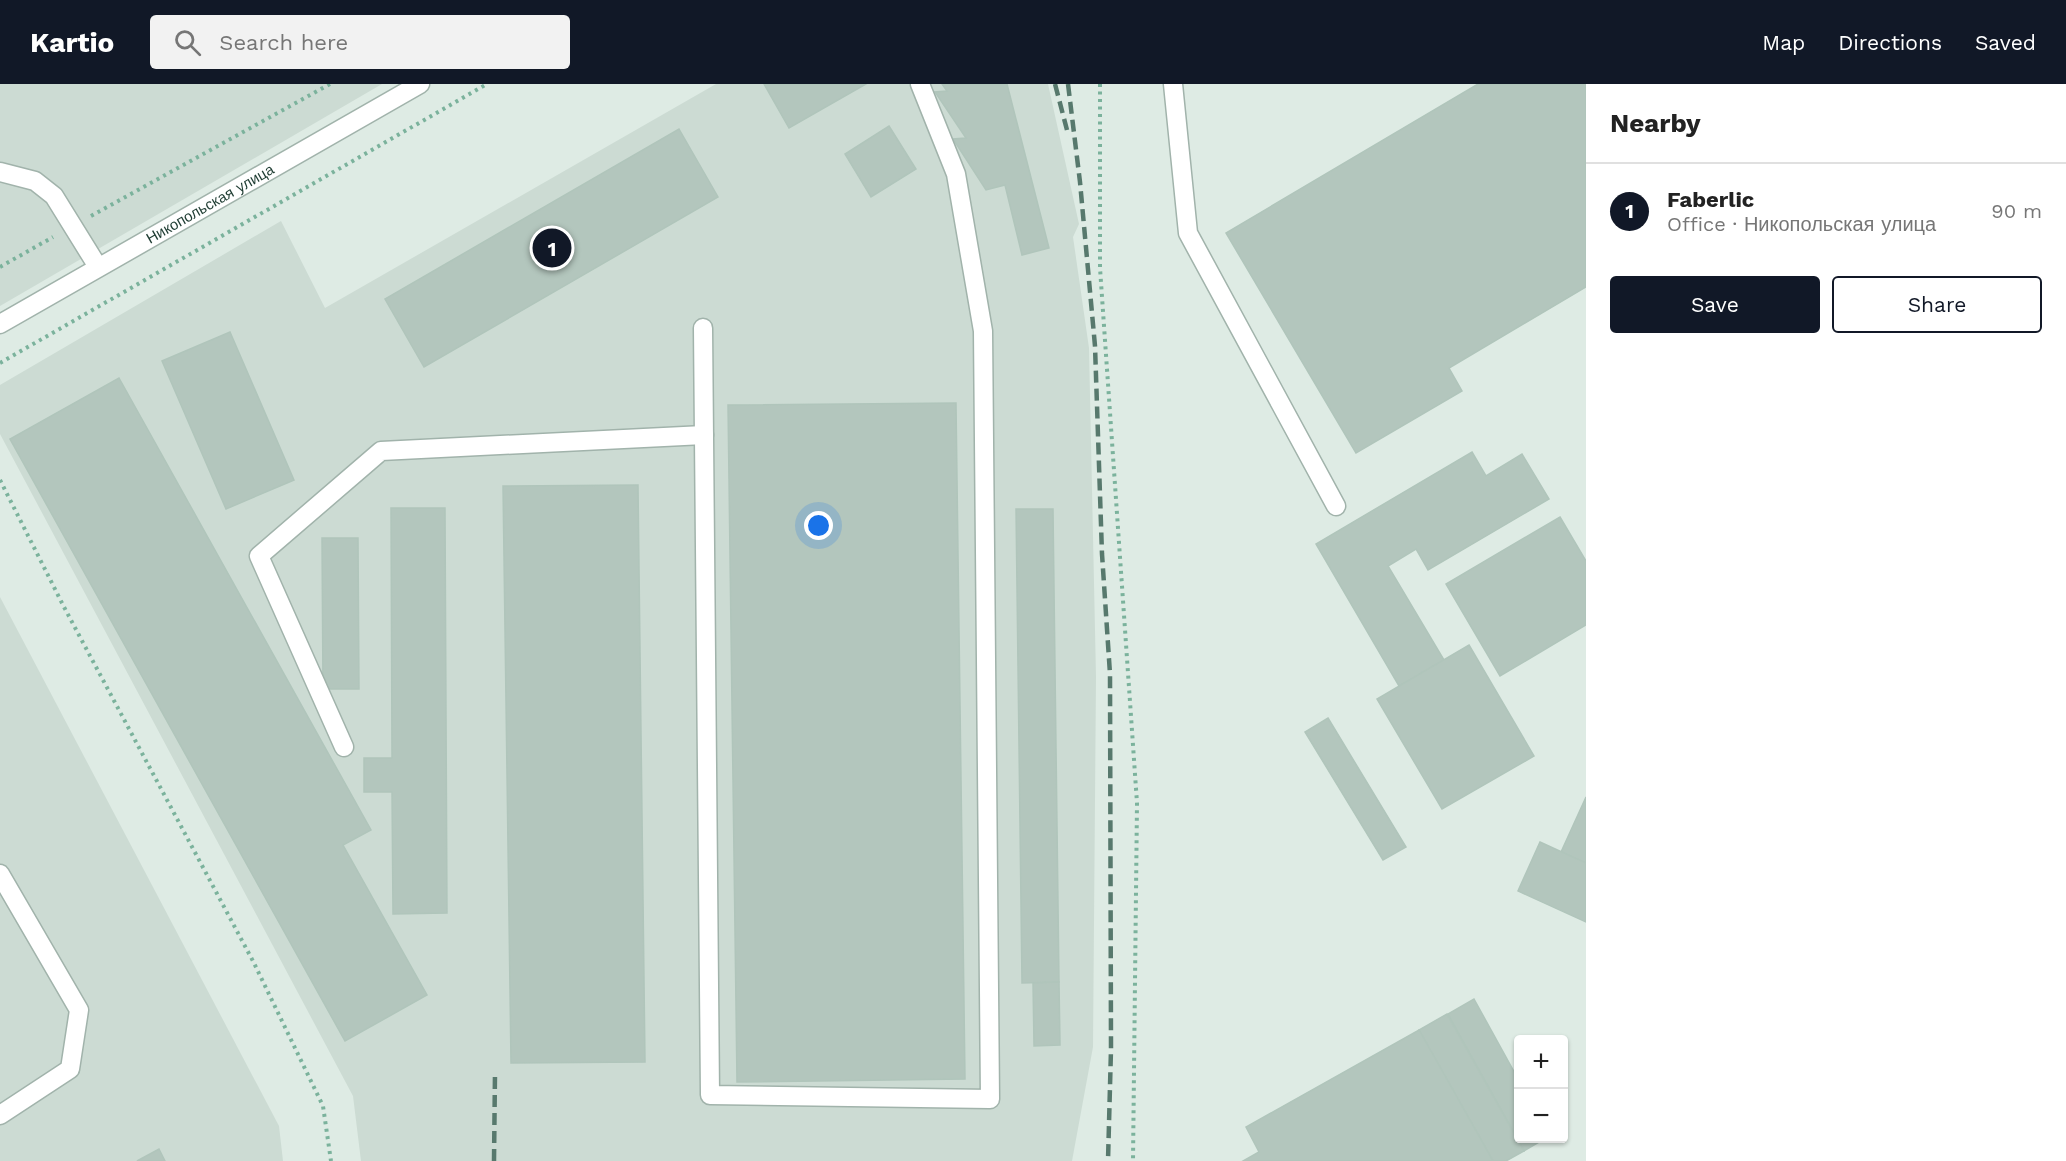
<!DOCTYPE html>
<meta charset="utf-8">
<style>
body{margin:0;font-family:"Work Sans",sans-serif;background:#f2f2f2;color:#222}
.controls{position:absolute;right:18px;bottom:18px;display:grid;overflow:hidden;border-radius:6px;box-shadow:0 2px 4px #0004}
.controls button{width:54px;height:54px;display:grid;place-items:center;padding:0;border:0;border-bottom:2px solid #e0e0e0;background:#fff;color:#222;font:30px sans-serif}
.you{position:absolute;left:819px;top:442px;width:21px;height:21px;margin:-15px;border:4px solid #fff;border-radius:50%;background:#1a73e8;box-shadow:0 0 0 9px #1a73e833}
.badge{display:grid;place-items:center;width:39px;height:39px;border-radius:50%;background:#111827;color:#fff;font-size:20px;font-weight:700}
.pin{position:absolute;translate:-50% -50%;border:3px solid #fff;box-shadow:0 2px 6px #0006}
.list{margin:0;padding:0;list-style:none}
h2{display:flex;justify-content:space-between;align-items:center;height:78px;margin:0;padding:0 24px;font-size:26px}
h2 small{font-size:20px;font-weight:400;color:#767676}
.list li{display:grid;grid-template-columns:39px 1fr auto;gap:18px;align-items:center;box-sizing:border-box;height:96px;padding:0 24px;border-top:2px solid #e0e0e0}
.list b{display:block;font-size:22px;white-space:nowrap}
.list p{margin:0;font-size:20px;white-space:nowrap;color:#767676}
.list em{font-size:20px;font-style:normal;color:#767676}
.actions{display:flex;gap:12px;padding:18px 24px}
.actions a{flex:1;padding:14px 0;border:2px solid #111827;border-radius:6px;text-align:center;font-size:21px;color:#111827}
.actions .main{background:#111827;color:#fff}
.icon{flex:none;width:33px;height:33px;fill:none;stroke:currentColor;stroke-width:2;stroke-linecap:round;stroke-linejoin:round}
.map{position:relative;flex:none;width:1586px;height:1077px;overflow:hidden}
header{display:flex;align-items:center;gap:36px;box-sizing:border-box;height:84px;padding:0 30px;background:#111827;color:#fff}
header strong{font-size:28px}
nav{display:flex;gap:33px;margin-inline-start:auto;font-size:21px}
.search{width:420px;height:54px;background:#f2f2f2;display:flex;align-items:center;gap:15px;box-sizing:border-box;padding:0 21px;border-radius:6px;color:#767676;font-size:22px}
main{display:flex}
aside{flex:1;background:#fff}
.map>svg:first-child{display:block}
</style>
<header>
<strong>Kartio</strong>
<div class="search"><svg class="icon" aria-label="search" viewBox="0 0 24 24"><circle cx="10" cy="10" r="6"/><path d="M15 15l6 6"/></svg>Search here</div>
<nav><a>Map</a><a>Directions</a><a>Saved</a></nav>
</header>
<main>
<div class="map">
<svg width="1586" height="1077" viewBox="0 0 1586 1077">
<rect width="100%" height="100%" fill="#deebe4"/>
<g fill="#ccdbd3">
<polygon points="0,0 382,0 0,222"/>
<polygon points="716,0 1048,0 1079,140 1073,153 1089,264 1096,593 1093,963 1072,1077 361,1077 353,1012 0,350 0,301 281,137 325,224"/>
<polygon points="0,513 279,1042 283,1077 0,1077"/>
</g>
<g fill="#b3c6bd" stroke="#b0c5bb" stroke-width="1.5">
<polygon points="764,0 866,0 789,44"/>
<polygon points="942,0 1007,0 1049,164 1022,171 1005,101 986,106 953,55 966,54 935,8 947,7"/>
<polygon points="1478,0 1586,0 1586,203 1449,284 1462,307 1356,369 1226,149"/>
<polygon points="889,42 916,85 871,113 845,70"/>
<polygon points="679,45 718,113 424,283 385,215"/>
<polygon points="230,248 294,396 226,425 162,277"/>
<polygon points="119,294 371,746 343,761 427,911 345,957 10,355"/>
<polygon points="956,319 965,995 737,998 728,321"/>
<polygon points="1472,368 1486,392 1522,370 1549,415 1428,486 1416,465 1388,482 1444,576 1399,602 1316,460"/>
<polygon points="638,401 645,978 511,979 503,402"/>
<polygon points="391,424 445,424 447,829 393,830 392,708 364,708 364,674 392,674"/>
<polygon points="1016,425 1053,425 1059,898 1022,899"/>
<polygon points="1560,433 1586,477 1586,541 1500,592 1446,500"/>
<polygon points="322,454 358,454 359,605 323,605"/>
<polygon points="1469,561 1534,672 1442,725 1377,615"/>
<polygon points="1328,634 1406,763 1383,776 1305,648"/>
<polygon points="1586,713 1586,779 1561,768"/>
<polygon points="1540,758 1586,779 1586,838 1518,807"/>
<polygon points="1059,898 1060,961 1034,962 1033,899"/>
<polygon points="1474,915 1518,995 1518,1054 1546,1054 1524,1067 1448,930"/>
<polygon points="1447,930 1524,1067 1506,1077 1493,1077 1419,946"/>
<polygon points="1419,946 1493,1077 1243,1077 1259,1068 1246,1043"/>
<polygon points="159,1065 165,1077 137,1077"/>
</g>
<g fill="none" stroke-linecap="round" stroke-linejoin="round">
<defs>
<g id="minor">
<polyline points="1173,0 1188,149 1336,422"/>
<polyline points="0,88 35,97 54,112 98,183"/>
<path id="s1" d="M0,240L420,0"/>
<polyline points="703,244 710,1011 990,1015 983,247 956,90 920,0"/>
<polyline points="344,663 259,472 381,367 704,351"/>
<polyline points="0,790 79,926 70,985 0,1031"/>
</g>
</defs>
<use href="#minor" stroke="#a1b3ab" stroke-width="21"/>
<g stroke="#7bb29c" stroke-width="4" stroke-dasharray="3 4.5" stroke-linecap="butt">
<polyline points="1100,0 1100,184 1137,719 1133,1077"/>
<polyline points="91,132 330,0"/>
<polyline points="0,183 53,153"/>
<polyline points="0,279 487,0"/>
<polyline points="0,396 64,523 254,879 323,1022 331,1077"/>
</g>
<use href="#minor" stroke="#fff" stroke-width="18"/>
<g stroke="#57796d" stroke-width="4.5" stroke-dasharray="12 6" stroke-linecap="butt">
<polyline points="1055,0 1067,46"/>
<polyline points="1068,0 1080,98 1095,262 1102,470 1110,590 1111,965 1108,1077"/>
<polyline points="494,1077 495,989"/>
</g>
</g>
<g text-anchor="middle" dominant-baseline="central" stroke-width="6" stroke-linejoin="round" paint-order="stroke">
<g font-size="15" fill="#1e3c32" stroke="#eef8f2">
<text stroke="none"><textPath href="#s1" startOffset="242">Никопольская улица</textPath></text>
</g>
</g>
</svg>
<div class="controls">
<button>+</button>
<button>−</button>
</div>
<div class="you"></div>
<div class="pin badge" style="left:552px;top:164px">1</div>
</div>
<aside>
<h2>Nearby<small></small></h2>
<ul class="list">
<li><span class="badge">1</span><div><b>Faberlic</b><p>Office · Никопольская улица</p></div><em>90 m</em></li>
</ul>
<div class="actions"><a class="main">Save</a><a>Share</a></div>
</aside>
</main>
